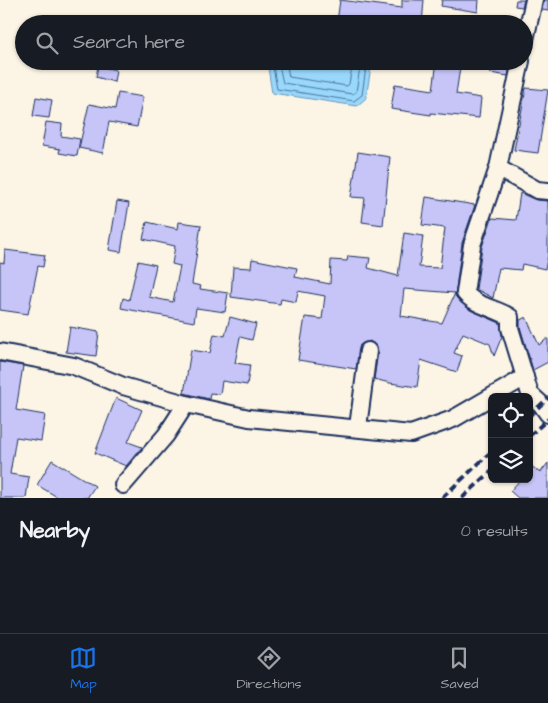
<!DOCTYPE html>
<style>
body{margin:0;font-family:"Architects Daughter",sans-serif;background:#242831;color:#f1f3f6}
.controls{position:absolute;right:15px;bottom:15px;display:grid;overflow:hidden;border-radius:8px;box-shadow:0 1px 4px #0004}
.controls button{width:45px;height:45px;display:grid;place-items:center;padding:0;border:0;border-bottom:1px solid #363941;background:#171b24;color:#f1f3f6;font:25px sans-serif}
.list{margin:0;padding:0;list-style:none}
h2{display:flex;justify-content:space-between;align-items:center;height:65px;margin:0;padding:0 20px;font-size:21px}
h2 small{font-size:16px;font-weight:400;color:#9ea1a6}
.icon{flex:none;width:28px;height:28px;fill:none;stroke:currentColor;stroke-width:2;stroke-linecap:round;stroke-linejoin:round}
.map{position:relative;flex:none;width:548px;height:498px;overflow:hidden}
.search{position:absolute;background:#171b24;box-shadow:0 1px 4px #0004;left:15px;right:15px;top:15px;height:55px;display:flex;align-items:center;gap:12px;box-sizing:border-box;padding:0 18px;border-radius:28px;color:#9ea1a6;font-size:19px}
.sheet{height:135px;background:#171b24}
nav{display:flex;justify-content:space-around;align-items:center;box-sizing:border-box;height:70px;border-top:1px solid #363941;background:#171b24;font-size:14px;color:#9ea1a6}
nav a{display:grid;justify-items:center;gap:2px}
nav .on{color:#1a73e8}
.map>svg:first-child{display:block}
</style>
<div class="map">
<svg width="548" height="498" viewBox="0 0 548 498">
<rect width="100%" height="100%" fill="#fcf5e5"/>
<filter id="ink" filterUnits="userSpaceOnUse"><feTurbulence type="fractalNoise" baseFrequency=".02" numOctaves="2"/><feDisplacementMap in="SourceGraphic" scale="10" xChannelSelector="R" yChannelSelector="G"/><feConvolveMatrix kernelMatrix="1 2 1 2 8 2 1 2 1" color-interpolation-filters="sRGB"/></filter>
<g filter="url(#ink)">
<g fill="#99d8fb" stroke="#6794bc">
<polygon points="269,17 324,20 342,24 269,24"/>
<polygon points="267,61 372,61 366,98 357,106 272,93"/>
</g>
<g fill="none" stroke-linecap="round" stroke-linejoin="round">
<g stroke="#4d739d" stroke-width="1">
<polyline points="272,61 277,89 354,101 362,95 367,61"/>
<polyline points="278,61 283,83 352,94 356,92 361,61"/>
<polyline points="286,61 289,77 347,86 349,84 353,61"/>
</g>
</g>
<g fill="#c7c5f7" stroke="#1b2f5e" fill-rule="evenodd">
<polygon points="340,0 402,8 402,0 424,0 422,24 383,24 356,20 355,24 337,22"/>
<polygon points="442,0 479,0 478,12 441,6"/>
<polygon points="516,0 524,0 522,7 515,6"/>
<polygon points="544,0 548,0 548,11 542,10"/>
<polygon points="437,61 461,61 456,94 481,98 479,118 431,113 431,115 391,109 395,84 433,90"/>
<polygon points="492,61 511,61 508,76 490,73"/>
<polygon points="98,66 116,70 114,82 96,77"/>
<polygon points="526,88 548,90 538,153 514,150"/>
<polygon points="118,93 143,97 137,127 109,122 103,153 79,148 89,104 115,109"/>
<polygon points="36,97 52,100 49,118 33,116"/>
<polygon points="46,122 62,124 61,136 80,139 77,156 59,153 60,149 42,146"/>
<polygon points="358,152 390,157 383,225 362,222 365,198 351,197"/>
<polygon points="520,193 536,200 548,201 548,255 545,269 522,264 521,270 499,268 493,298 476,289 482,247 492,218 516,220"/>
<path d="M426,197L475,205L462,243L455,296L470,310L500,323L502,336L494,356L490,344L463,333L454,353L462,356L457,372L421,360L417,387L390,383L374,379L378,352L377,347L370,341L360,345L356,369L298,360L305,317L322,319L325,296L298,291L296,302L281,299L280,304L231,297L233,267L251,268L252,259L297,268L295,277L330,284L331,260L347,261L348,256L370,258L368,268L398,276L404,233L423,236L419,267L440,268L445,228L422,225ZM404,289L455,293L442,323L401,316Z"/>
<polygon points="117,201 129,203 121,252 109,250"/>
<polygon points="147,222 178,229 179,222 201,225 192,284 201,286 200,289 228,293 225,312 196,308 194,322 121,308 123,298 129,300 138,261 156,265 149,297 173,302 180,266 172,264 175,246 143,239"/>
<polygon points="5,250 45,255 43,267 38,266 28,314 0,310 0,262 4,263"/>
<polygon points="230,317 256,324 252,340 240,337 235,363 250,365 247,385 222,381 220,394 210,393 209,399 184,393 191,350 210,353 214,334 225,336"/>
<polygon points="526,317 539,345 548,338 548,362 533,370 520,327 520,320"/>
<polygon points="70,327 99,332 96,356 66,352"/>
<polygon points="0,362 23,366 16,410 45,415 41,441 16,437 10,474 29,477 26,498 0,498"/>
<polygon points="116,398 142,410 128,442 142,447 126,466 95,453"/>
<polygon points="52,460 95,486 87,498 59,498 37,485"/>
<polygon points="548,463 548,498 518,498 510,491 521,479 529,479 529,464 540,473"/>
</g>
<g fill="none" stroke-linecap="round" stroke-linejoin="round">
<defs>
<g id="minor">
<polyline points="524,44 534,0"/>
<path d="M521,61L498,168L472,245L465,293C476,306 495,308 510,317V328L530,394L541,404L548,414"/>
<polyline points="498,168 537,190 548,191"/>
<polyline points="0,352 74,366 123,386 186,404 249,418 411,434 453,419 525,377"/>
<polyline points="358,427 368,351"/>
<polyline points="123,485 166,435 186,404"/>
</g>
</defs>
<use href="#minor" stroke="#1b2f5e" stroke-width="20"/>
<use href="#minor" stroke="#fcf5e5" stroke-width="16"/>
<g stroke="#1b2f5e" stroke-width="4" stroke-dasharray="8 4" stroke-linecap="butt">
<polyline points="529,416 548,398"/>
<polyline points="529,436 548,419"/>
<polyline points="442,498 492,451"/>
<polyline points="462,498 492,471"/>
</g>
</g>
</g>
</svg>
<div class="controls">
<button><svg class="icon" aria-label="locate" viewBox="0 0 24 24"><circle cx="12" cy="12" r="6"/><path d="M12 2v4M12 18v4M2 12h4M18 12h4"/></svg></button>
<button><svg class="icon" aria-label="layers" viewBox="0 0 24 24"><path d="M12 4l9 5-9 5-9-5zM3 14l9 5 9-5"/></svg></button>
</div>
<div class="search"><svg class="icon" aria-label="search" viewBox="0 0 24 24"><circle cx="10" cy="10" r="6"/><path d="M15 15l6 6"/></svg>Search here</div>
</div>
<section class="sheet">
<h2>Nearby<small>0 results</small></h2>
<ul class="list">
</ul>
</section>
<nav>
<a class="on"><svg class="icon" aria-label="map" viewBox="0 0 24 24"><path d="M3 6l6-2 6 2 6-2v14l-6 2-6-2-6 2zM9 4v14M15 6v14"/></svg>Map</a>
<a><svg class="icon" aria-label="directions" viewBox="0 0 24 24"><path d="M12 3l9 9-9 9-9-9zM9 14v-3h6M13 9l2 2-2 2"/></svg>Directions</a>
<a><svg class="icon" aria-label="saved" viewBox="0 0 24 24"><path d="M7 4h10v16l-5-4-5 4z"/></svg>Saved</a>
</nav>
